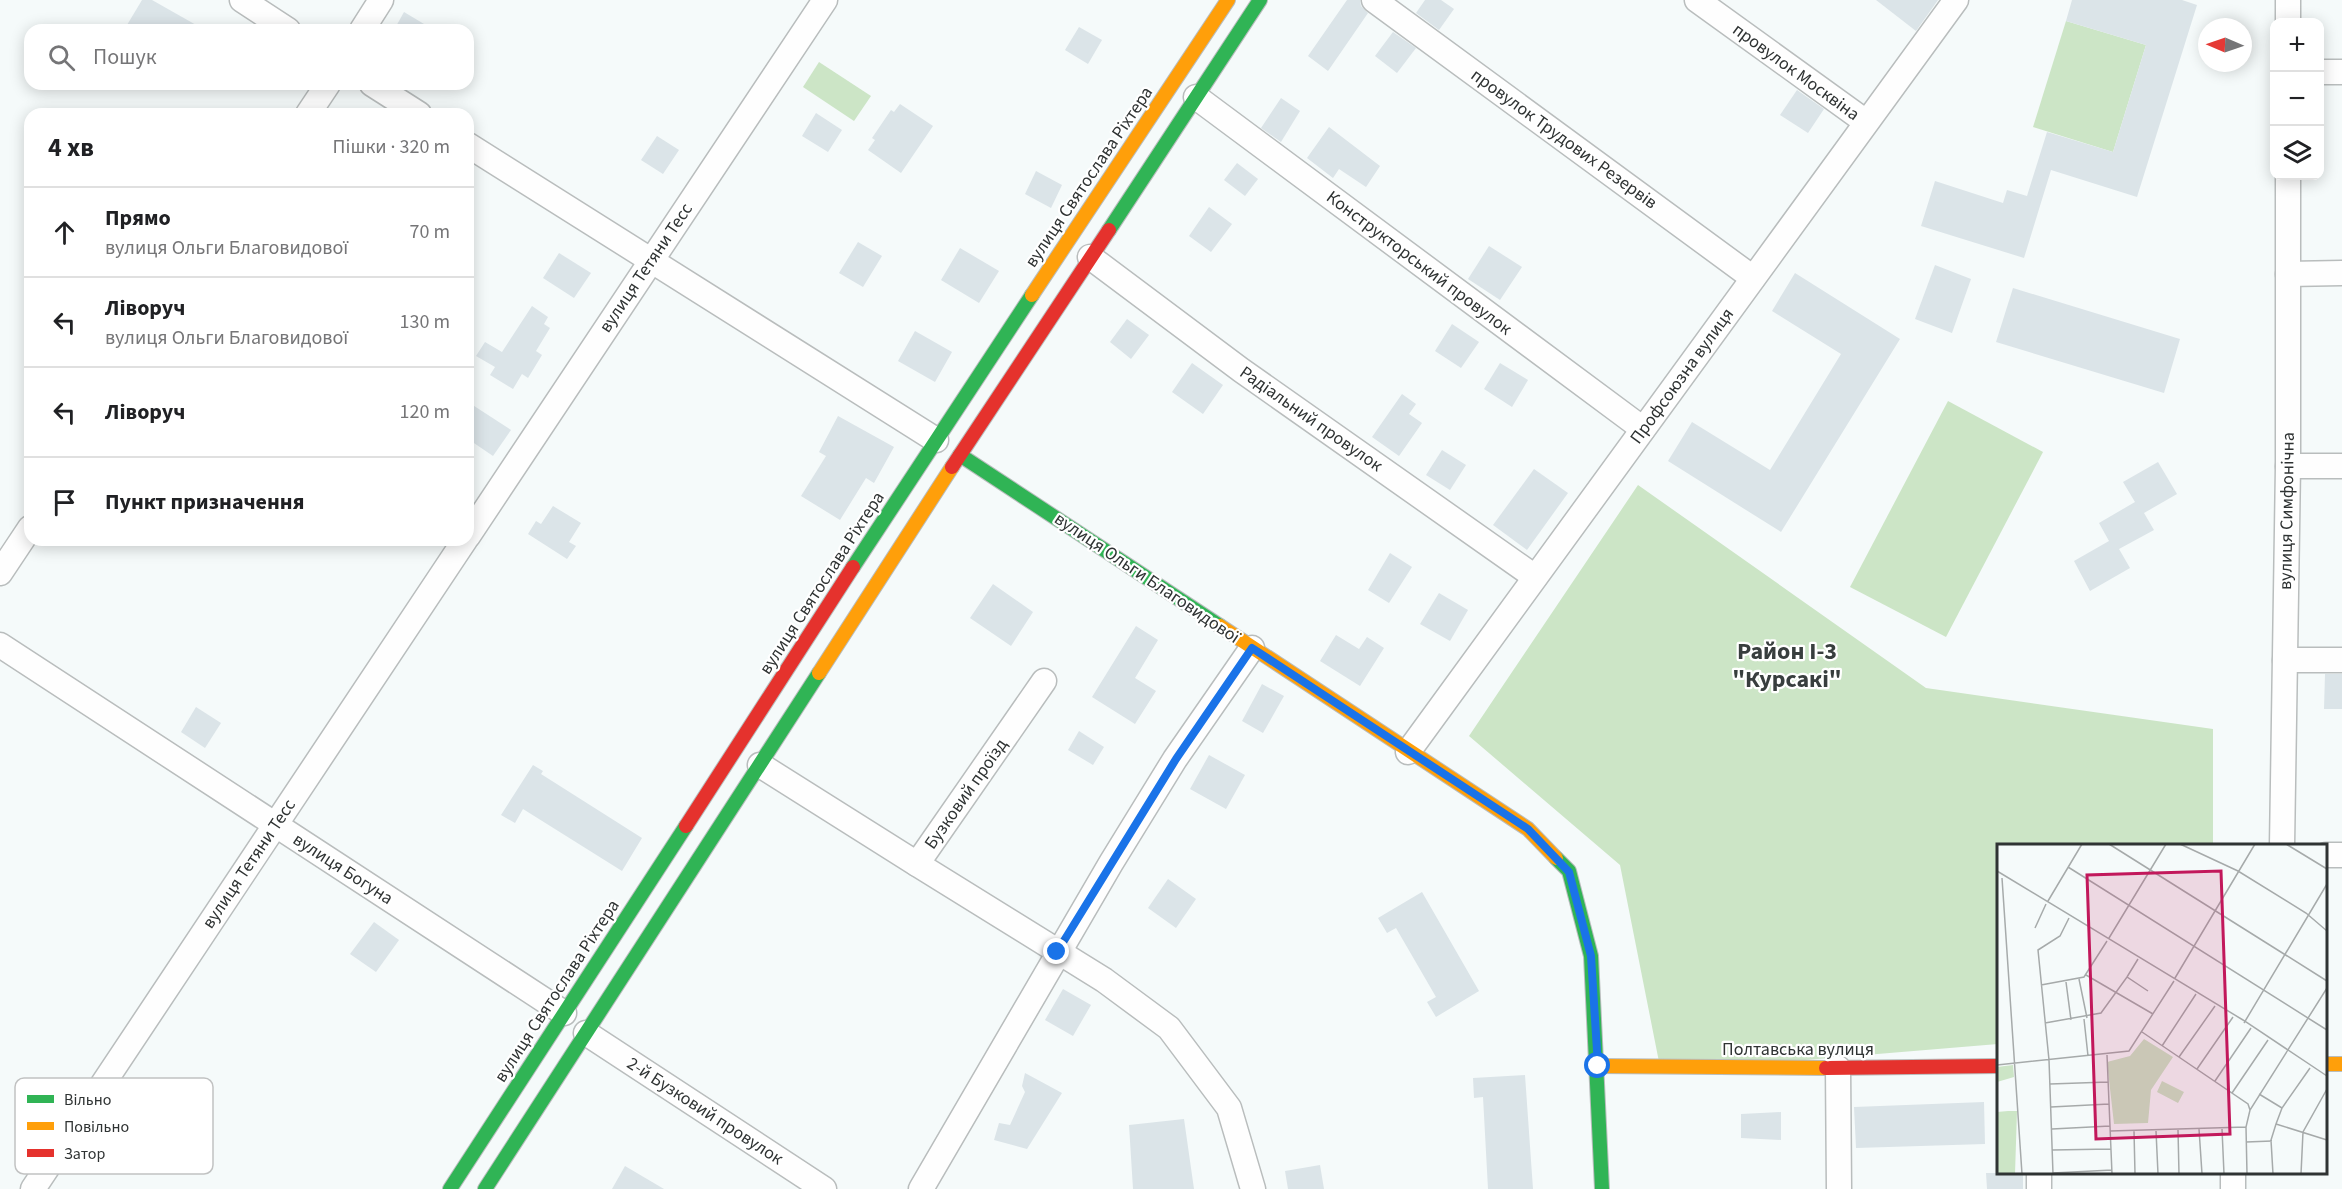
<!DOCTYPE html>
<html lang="uk">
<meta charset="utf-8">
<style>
body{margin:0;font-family:"Source Sans 3",sans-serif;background:#f6f6f6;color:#202124}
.controls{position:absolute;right:18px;top:18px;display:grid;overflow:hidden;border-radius:12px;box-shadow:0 3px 15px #0003}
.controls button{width:54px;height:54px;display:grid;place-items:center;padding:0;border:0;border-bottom:2px solid #e0e0e0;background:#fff;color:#202124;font:30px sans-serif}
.compass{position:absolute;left:2198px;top:18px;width:54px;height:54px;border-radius:50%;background:#fff;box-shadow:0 3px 15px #0003;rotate:272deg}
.stop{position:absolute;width:18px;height:18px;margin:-14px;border:4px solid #1a73e8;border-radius:50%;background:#fff}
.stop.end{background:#1a73e8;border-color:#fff;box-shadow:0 2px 6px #0008}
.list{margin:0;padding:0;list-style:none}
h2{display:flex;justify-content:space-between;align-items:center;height:78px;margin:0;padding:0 24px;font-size:26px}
h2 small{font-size:20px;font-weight:400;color:#757577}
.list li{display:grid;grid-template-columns:39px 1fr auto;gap:18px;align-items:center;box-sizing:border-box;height:90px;padding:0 24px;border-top:2px solid #e0e0e0}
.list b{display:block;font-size:22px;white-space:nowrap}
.list p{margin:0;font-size:20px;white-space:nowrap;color:#757577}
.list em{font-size:20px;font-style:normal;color:#757577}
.icon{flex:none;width:33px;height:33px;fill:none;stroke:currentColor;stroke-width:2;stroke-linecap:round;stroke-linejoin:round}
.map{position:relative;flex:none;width:2342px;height:1189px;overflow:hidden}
.search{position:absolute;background:#fff;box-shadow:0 3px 15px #0003;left:24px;top:24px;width:450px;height:66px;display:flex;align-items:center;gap:15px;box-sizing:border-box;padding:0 21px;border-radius:18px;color:#757577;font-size:22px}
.panel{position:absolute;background:#fff;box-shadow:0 3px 15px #0003;left:24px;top:108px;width:450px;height:438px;border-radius:18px}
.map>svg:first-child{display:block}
</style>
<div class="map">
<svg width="2342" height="1189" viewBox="0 0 2342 1189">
<rect width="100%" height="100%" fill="#f5fafa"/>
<g fill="#cce5c6">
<polygon points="2066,21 2146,45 2113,152 2033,127"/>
<polygon points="819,62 871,96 854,121 803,87"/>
<polygon points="1948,401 2043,452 1946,637 1850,587"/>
<polygon points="1638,485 1926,688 2213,729 2213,845 1998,846 1998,1044 1661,1072 1620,865 1469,736"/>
</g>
<g fill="#dbe4e8">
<polygon points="142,0 152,0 205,30 124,30"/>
<polygon points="1347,0 1360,0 1361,6 1368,13 1328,71 1308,56"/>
<polygon points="1425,0 1441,0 1454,9 1439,30 1416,13"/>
<polygon points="1876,0 1938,0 1916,31"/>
<polygon points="2072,0 2182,0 2197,5 2137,197 2051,170 2024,258 1921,226 1935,181 2003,203 2007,190 2027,196 2047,132 2113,152 2146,45 2066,21"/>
<polygon points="404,12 434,30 394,30"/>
<polygon points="1079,27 1102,40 1088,64 1065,50"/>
<polygon points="1393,32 1416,48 1397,73 1375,56"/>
<polygon points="1797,90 1824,109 1808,133 1780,115"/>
<polygon points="1281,98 1300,111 1281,142 1261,128"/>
<polygon points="900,104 933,126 901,173 868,150 875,140 872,138 891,110 894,112"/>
<polygon points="816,113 842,130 828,152 802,136"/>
<polygon points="1329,127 1380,166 1366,187 1339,169 1333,178 1307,158"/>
<polygon points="657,136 679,150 663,174 641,160"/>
<polygon points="1237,163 1258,179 1245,196 1224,180"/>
<polygon points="1036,171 1062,185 1051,208 1025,194"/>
<polygon points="1209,207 1232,224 1211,252 1189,236"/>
<polygon points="858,242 882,256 863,287 839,273"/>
<polygon points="1489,246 1522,267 1500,300 1468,279"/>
<polygon points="960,248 999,271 979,303 941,280"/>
<polygon points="559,253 591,273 574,298 543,278"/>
<polygon points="1935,265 1971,279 1952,333 1915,319"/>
<polygon points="1795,273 1900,339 1781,532 1668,461 1692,422 1770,470 1841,354 1772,311"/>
<polygon points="2013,288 2180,339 2164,393 1996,342"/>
<polygon points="532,306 548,317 544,324 550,328 536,351 542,355 528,378 522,374 513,389 490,375 495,367 476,356 485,342 502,352"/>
<polygon points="1127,319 1149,335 1131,359 1110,342"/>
<polygon points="1452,324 1479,342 1461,368 1435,351"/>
<polygon points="915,331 952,352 935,382 898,361"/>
<polygon points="1192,363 1223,385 1203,414 1172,392"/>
<polygon points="1500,363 1528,380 1512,407 1484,389"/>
<polygon points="1402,394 1416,404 1409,414 1422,423 1399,456 1372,437"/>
<polygon points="468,402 511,430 493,456 468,439"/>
<polygon points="838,416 894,447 874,483 866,478 840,520 801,496 826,456 819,452"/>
<polygon points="1442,450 1466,465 1450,490 1426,475"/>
<polygon points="2158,462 2177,494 2144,513 2154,530 2119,549 2130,568 2090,591 2074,561 2109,541 2099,523 2135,502 2123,482"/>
<polygon points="1534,469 1568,493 1527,550 1493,525"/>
<polygon points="553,506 581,523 569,542 576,546 567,559 528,534 536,521 541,524"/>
<polygon points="1390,553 1412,567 1389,603 1368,590"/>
<polygon points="993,584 1033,612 1011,646 970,618"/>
<polygon points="1439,593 1468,610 1450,641 1420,624"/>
<polygon points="1136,626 1158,640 1135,678 1156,691 1135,724 1092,697"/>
<polygon points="1336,635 1359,649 1367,637 1384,648 1360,686 1320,661"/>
<polygon points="2325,674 2342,674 2342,709 2324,709"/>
<polygon points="1262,684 1284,696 1263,733 1242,721"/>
<polygon points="196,707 221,723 205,748 181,732"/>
<polygon points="1079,731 1104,747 1093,765 1068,750"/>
<polygon points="1209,755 1245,775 1226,809 1190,789"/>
<polygon points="533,765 543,771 541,774 642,838 622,871 523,809 515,823 501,815"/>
<polygon points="1168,879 1196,899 1176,928 1148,908"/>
<polygon points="1422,892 1479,991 1436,1017 1427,1002 1436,997 1396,928 1387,933 1378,918"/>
<polygon points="374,922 399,940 376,972 350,954"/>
<polygon points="1063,989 1091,1005 1073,1036 1045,1020"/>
<polygon points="1025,1073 1062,1093 1027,1149 994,1140 999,1123 1010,1125 1025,1092 1022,1086"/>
<polygon points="1525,1075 1533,1189 1488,1189 1483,1097 1474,1098 1473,1078"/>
<polygon points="1984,1102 1985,1144 1856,1148 1854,1107"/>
<polygon points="1781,1112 1781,1140 1741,1138 1741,1114"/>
<polygon points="1184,1119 1194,1189 1133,1189 1129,1125"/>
<polygon points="1320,1165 1324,1189 1288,1189 1285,1171"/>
<polygon points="625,1166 664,1189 612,1189"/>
<polygon points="1986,1173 2023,1173 2023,1189 1987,1189"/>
</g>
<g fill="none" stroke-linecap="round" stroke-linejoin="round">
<defs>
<g id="street">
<polyline points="242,0 288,30"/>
<polyline points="1374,0 1753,278"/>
<polyline points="1697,0 1866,122"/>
<polyline points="2288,0 2288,22"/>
<polyline points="362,30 381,0"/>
<polyline points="2320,72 2342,72"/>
<polyline points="372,84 419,114"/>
<polyline points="1196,97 1643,429"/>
<polyline points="308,114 328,84"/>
<polyline points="468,145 936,440"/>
<polyline points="1090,257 1241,370 1535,577"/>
<polyline points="2288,274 2342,273"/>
<polyline points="2288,466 2342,466"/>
<polyline points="468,536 825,0"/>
<polyline points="0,573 30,528"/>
<polyline points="0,645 564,1013"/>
<polyline points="2285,660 2342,660"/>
<polyline points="1044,681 917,864 1104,980 1169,1028 1229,1108 1253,1189"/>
<polyline points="1408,752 1956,0"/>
<polyline points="760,765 917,864"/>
<polyline points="2282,846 2288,466 2288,176"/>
<polyline points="2326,855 2342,855"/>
<polyline points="586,1033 824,1189"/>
<polyline points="1838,1068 1839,1189"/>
<polyline points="2039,1172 2039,1189"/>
<polyline points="2233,1172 2233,1189"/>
<polyline points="33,1189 465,540"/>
<polyline points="921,1189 1111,863 1175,759 1252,648"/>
</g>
<g id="fast">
<polyline points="1109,230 1260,0"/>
<polyline points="960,455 1220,626"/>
<polyline points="853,567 1032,295"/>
<polyline points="1556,858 1569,871 1591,956 1602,1189"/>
<polyline points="450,1189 686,826"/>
<polyline points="485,1189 819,673"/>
</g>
<g id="slow">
<polyline points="1032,295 1228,0"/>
<polyline points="1220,626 1528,829 1556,858"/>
<polyline points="819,673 952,467"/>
<polyline points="2326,1064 2342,1064"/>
<polyline points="1598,1066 1826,1068"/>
</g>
<g id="jam">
<polyline points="952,467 1109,230"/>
<polyline points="686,826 853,567"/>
<polyline points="1826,1068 1998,1066"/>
</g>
</defs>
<use href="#street" stroke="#b9bdbd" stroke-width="27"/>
<use href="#fast" stroke="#b9bdbd" stroke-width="16"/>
<use href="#slow" stroke="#b9bdbd" stroke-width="16"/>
<use href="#jam" stroke="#b9bdbd" stroke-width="16"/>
<use href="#street" stroke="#fefefe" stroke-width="24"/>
<use href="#fast" stroke="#30b455" stroke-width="14"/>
<use href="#slow" stroke="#ff9f0a" stroke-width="14"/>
<use href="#jam" stroke="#e5322d" stroke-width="14"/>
</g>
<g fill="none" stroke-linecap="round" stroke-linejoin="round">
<polyline stroke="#1a73e8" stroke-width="8" points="1057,952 1176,759 1252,648 1528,829 1569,872 1591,956 1598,1066"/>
</g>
<g text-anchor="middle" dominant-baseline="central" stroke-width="4.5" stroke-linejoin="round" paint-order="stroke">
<g font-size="18" fill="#2f3333" stroke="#fff">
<text transform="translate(1796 72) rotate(36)">провулок Москвіна</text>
<text transform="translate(1564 139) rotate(36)">провулок Трудових Резервів</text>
<text transform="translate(1089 177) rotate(-56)">вулиця Святослава Ріхтера</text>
<text transform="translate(1419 263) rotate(37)">Конструкторський провулок</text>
<text transform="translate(646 268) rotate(-56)">вулиця Тетяни Тесс</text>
<text transform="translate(1682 376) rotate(-54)">Профсоюзна вулиця</text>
<text transform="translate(1311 419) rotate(35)">Радіальний провулок</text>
<text transform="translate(2287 511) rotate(-89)">вулиця Симфонічна</text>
<text transform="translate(1147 578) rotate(34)">вулиця Ольги Благовидової</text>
<text transform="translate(822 583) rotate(-57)">вулиця Святослава Ріхтера</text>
<text transform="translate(966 794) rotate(-55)">Бузковий проїзд</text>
<text transform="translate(249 864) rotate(-56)">вулиця Тетяни Тесс</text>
<text transform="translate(343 869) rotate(33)">вулиця Богуна</text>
<text transform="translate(557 991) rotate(-57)">вулиця Святослава Ріхтера</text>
<text x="1798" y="1049">Полтавська вулиця</text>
<text transform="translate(705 1111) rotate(33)">2-й Бузковий провулок</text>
</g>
<g font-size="24" font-weight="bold" fill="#383e3e" stroke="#fff">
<text x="1787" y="651">Район І-3<tspan x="1787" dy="28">"Курсакі"</tspan></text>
</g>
</g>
<g transform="translate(1997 844)">
<rect width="330" height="330" fill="#f5fafa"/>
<path d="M147,195L176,213L154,246L151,279L117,280L110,218L133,212ZM16,221L17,233L0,238V223ZM165,237L187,248L181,259L160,248ZM11,267H20L18,330H0V268Z" fill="#cce5c6"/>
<path fill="none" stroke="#a6aaaa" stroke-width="1.5" d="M112,0L330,137M183,0L241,27L309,69L330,87M289,0L330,25M71,23L330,186M0,27L246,176L330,232M5,34L25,330M51,57L85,0M38,84L49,60M112,94L169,0M89,131L156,170M130,133L141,115M178,134L258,0M82,135L90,174M69,138L74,176M44,141L87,133L110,97M87,175L91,212M48,179L104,169L130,133L151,147M247,179L330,40M145,188L251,260L253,266M165,202L199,150M110,211L115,330M182,213L218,162M0,221L132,207L177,137M200,225L236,173M218,237L254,184M53,240L111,238M235,249L271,196M262,250L285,264M54,263L112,260M279,280L330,296M55,285L113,282M202,285L205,330M225,285L227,330M181,286L182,330M113,287L249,283M137,287L138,330M159,287L161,330M249,298L275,297M55,306L114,305M56,329L115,326M56,330L52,216L41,106L63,92L72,74M250,330L249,283L253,266L330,144M276,330L274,296L279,280L285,264L313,224M304,330L306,288L330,245"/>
<path fill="#c2185b" fill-opacity="0.15" stroke="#c2185b" stroke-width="3" d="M224,27L233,290L99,295L90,31Z"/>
<rect width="330" height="330" fill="none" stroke="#2f3333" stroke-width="3"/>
</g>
<rect x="15" y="1078" width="198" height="96" rx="9" fill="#fff" stroke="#c1c2c2" stroke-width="1.5"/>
<rect x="27" y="1095" width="27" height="8" fill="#30b455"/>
<rect x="27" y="1122" width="27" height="8" fill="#ff9f0a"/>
<rect x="27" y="1149" width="27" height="8" fill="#e5322d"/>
<g font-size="16" fill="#2f3333">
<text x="64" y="1105">Вільно</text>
<text x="64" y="1132">Повільно</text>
<text x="64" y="1159">Затор</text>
</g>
</svg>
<div class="controls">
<button>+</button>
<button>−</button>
<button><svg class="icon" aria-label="layers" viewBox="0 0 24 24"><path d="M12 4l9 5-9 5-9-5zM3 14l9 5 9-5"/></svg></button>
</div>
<svg class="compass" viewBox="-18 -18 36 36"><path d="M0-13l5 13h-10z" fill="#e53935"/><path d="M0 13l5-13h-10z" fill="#757577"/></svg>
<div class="stop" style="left:1598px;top:1066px"></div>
<div class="stop end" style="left:1057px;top:952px"></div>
<div class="search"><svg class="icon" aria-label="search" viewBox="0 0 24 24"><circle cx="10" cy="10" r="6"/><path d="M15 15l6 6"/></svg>Пошук</div>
<section class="panel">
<h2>4 хв<small>Пішки · 320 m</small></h2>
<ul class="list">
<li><svg class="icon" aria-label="ahead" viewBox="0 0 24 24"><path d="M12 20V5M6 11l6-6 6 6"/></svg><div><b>Прямо</b><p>вулиця Ольги Благовидової</p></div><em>70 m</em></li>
<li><svg class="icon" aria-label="left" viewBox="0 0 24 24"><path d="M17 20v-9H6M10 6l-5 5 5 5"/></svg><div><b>Ліворуч</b><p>вулиця Ольги Благовидової</p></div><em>130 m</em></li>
<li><svg class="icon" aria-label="left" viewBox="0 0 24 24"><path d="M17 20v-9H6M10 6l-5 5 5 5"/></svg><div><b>Ліворуч</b></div><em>120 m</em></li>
<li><svg class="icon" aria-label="arrive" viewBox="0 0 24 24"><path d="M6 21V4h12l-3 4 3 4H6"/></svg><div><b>Пункт призначення</b></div></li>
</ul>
</section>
</div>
